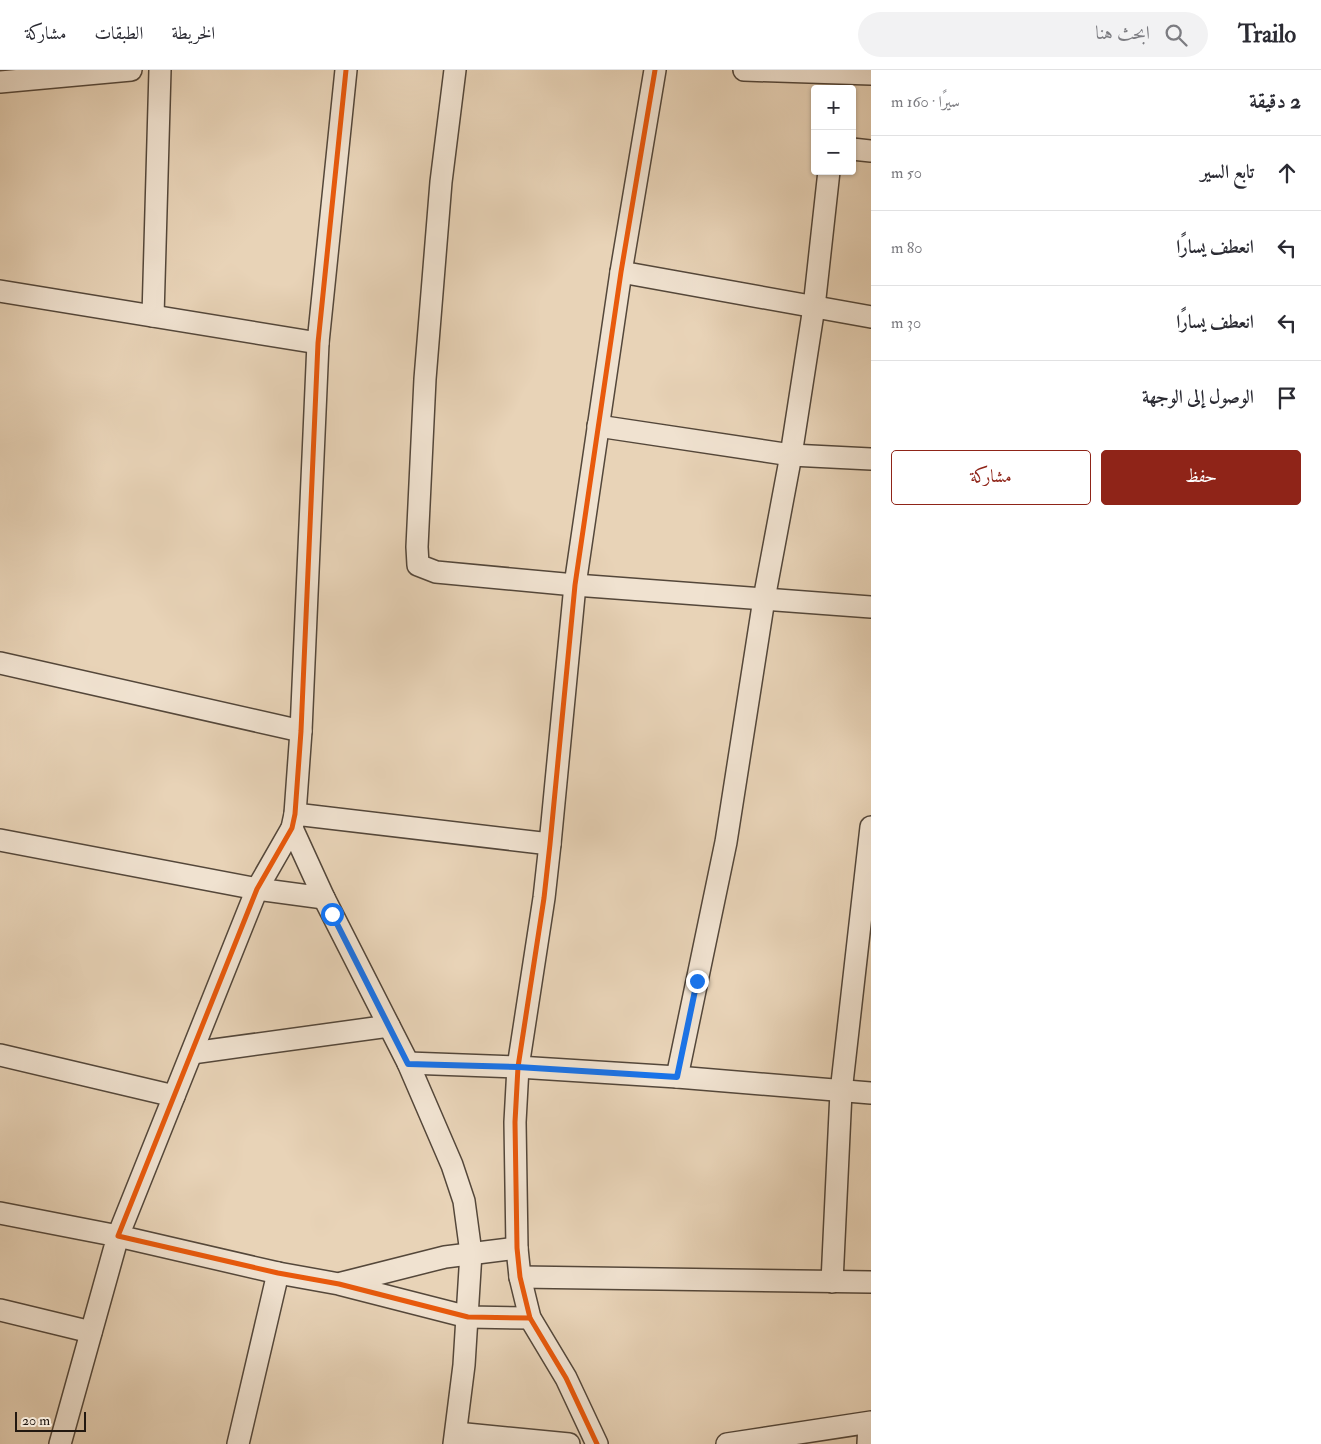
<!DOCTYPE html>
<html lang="ar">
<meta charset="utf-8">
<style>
body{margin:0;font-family:"IM FELL Double Pica",Amiri,serif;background:#f2f2f3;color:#2b2b33;direction:rtl}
.controls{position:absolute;right:15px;top:15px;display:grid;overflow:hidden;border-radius:5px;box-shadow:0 1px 4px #0004}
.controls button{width:45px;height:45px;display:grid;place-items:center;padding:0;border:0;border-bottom:1px solid #e1e1e2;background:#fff;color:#2b2b33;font:25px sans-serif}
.scale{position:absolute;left:15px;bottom:12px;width:71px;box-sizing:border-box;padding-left:5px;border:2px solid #221810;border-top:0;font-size:14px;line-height:18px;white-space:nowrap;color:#221810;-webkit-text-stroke:4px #f0e2d0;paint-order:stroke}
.stop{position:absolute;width:15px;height:15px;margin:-11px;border:4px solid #1a73e8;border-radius:50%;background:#fff}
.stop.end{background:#1a73e8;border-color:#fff;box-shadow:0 1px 5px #0008}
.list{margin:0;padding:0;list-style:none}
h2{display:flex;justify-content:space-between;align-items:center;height:65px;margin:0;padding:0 20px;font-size:21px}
h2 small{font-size:16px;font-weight:400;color:#7c7c81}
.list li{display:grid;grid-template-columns:32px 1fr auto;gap:15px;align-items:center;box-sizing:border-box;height:75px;padding:0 20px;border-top:1px solid #e1e1e2}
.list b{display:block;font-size:19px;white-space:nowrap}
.list em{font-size:16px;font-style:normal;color:#7c7c81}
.actions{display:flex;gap:10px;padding:15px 20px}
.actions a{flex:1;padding:11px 0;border:1px solid #8f2418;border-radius:5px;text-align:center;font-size:18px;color:#8f2418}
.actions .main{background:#8f2418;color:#fff}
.icon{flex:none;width:28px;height:28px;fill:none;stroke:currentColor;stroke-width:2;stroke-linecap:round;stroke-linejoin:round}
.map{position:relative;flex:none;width:871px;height:1374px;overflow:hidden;direction:ltr}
header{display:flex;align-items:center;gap:30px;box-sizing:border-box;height:70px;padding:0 25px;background:#fff;border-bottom:1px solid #e1e1e2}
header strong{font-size:24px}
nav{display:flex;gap:28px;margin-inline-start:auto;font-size:18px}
.search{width:350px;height:45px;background:#f2f2f3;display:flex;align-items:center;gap:12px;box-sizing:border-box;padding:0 18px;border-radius:28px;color:#7c7c81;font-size:19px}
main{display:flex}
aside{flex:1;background:#fff}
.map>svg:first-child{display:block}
</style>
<header>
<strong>Trailo</strong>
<div class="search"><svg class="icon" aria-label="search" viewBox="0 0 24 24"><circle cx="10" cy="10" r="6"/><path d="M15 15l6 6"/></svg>ابحث هنا</div>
<nav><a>الخريطة</a><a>الطبقات</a><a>مشاركة</a></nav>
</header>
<main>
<aside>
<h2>2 دقيقة<small>سيرًا · 160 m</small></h2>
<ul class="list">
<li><svg class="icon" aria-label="ahead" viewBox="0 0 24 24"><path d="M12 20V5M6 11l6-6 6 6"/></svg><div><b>تابع السير</b></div><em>50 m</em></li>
<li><svg class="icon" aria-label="left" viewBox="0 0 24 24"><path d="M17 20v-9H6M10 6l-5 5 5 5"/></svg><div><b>انعطف يسارًا</b></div><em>80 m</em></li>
<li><svg class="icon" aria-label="left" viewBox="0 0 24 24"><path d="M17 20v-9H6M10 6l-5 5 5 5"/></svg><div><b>انعطف يسارًا</b></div><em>30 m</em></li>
<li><svg class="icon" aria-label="arrive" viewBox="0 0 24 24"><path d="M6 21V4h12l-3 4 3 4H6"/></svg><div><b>الوصول إلى الوجهة</b></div></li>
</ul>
<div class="actions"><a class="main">حفظ</a><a>مشاركة</a></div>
</aside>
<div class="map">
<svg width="871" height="1374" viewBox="0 0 871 1374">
<rect width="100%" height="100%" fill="#e8d3b7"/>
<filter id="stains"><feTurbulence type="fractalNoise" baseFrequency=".004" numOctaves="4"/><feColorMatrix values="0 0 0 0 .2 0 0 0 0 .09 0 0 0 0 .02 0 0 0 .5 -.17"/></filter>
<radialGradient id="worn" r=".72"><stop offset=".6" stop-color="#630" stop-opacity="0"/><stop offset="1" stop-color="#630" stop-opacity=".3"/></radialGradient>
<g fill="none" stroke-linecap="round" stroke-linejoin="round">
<defs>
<g id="minor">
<polyline points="346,0 318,273 301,661 295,744 292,758 257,819 118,1166 278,1203 339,1214 468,1247 530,1248"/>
<polyline points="455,0 441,112 425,309 417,477 418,495 436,502 575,515 871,537"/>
<polyline points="744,0 871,4"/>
<polyline points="0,12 131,0"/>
<polyline points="852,79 871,81"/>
<polyline points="621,202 871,247"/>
<polyline points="0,221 318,273"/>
<polyline points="153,246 160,0"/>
<polyline points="598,356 791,385 871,389"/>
<polyline points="0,593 301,661"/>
<polyline points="295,744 550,774"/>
<polyline points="292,758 324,828 408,993 452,1095 464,1131 471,1183 464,1295 454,1374"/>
<polyline points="0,770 257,819 324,828"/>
<polyline points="192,983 389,956"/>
<polyline points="0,985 174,1026"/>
<polyline points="408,993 518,997 677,1007 871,1023"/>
<polyline points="677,1007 726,772 764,529 791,385 814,237 829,101"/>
<polyline points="0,1143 118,1166 60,1374"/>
<polyline points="520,1207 871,1212"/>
<polyline points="832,1212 841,1022 871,757"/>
<polyline points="342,1213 445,1187 517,1178"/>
<polyline points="0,1240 91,1262"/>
<polyline points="456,1363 569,1374"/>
<polyline points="238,1374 278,1203"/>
<polyline points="597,1374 566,1308 530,1248 520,1207 517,1178 515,1052 518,997 544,828 550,774 575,515 621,202 655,0"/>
<polyline points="727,1374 871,1352"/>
<polyline points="868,1374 869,1353"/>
</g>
</defs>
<use href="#minor" stroke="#54473a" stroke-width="24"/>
<use href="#minor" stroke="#f0e2d0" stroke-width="21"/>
<defs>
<g id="cycleway">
<polyline points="346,0 318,273 301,661 295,744 292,758 257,819 118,1166 278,1203 339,1214 468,1247 530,1248"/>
<polyline points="597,1374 566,1308 530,1248 520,1207 517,1178 515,1052 518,997 544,828 550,774 575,515 621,202 655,0"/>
</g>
</defs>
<use href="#cycleway" stroke="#f0e2d0" stroke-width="8"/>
<use href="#cycleway" stroke="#e8590c" stroke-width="5"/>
</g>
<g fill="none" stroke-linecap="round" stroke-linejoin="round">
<polyline stroke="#1a73e8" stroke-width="6" points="332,844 408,994 518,997 677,1007 697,911"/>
</g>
<rect width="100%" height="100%" filter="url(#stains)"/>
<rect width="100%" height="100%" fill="url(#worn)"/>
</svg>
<div class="controls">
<button>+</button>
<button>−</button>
</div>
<div class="scale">20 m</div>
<div class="stop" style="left:332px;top:844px"></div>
<div class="stop end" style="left:697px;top:911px"></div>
</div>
</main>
